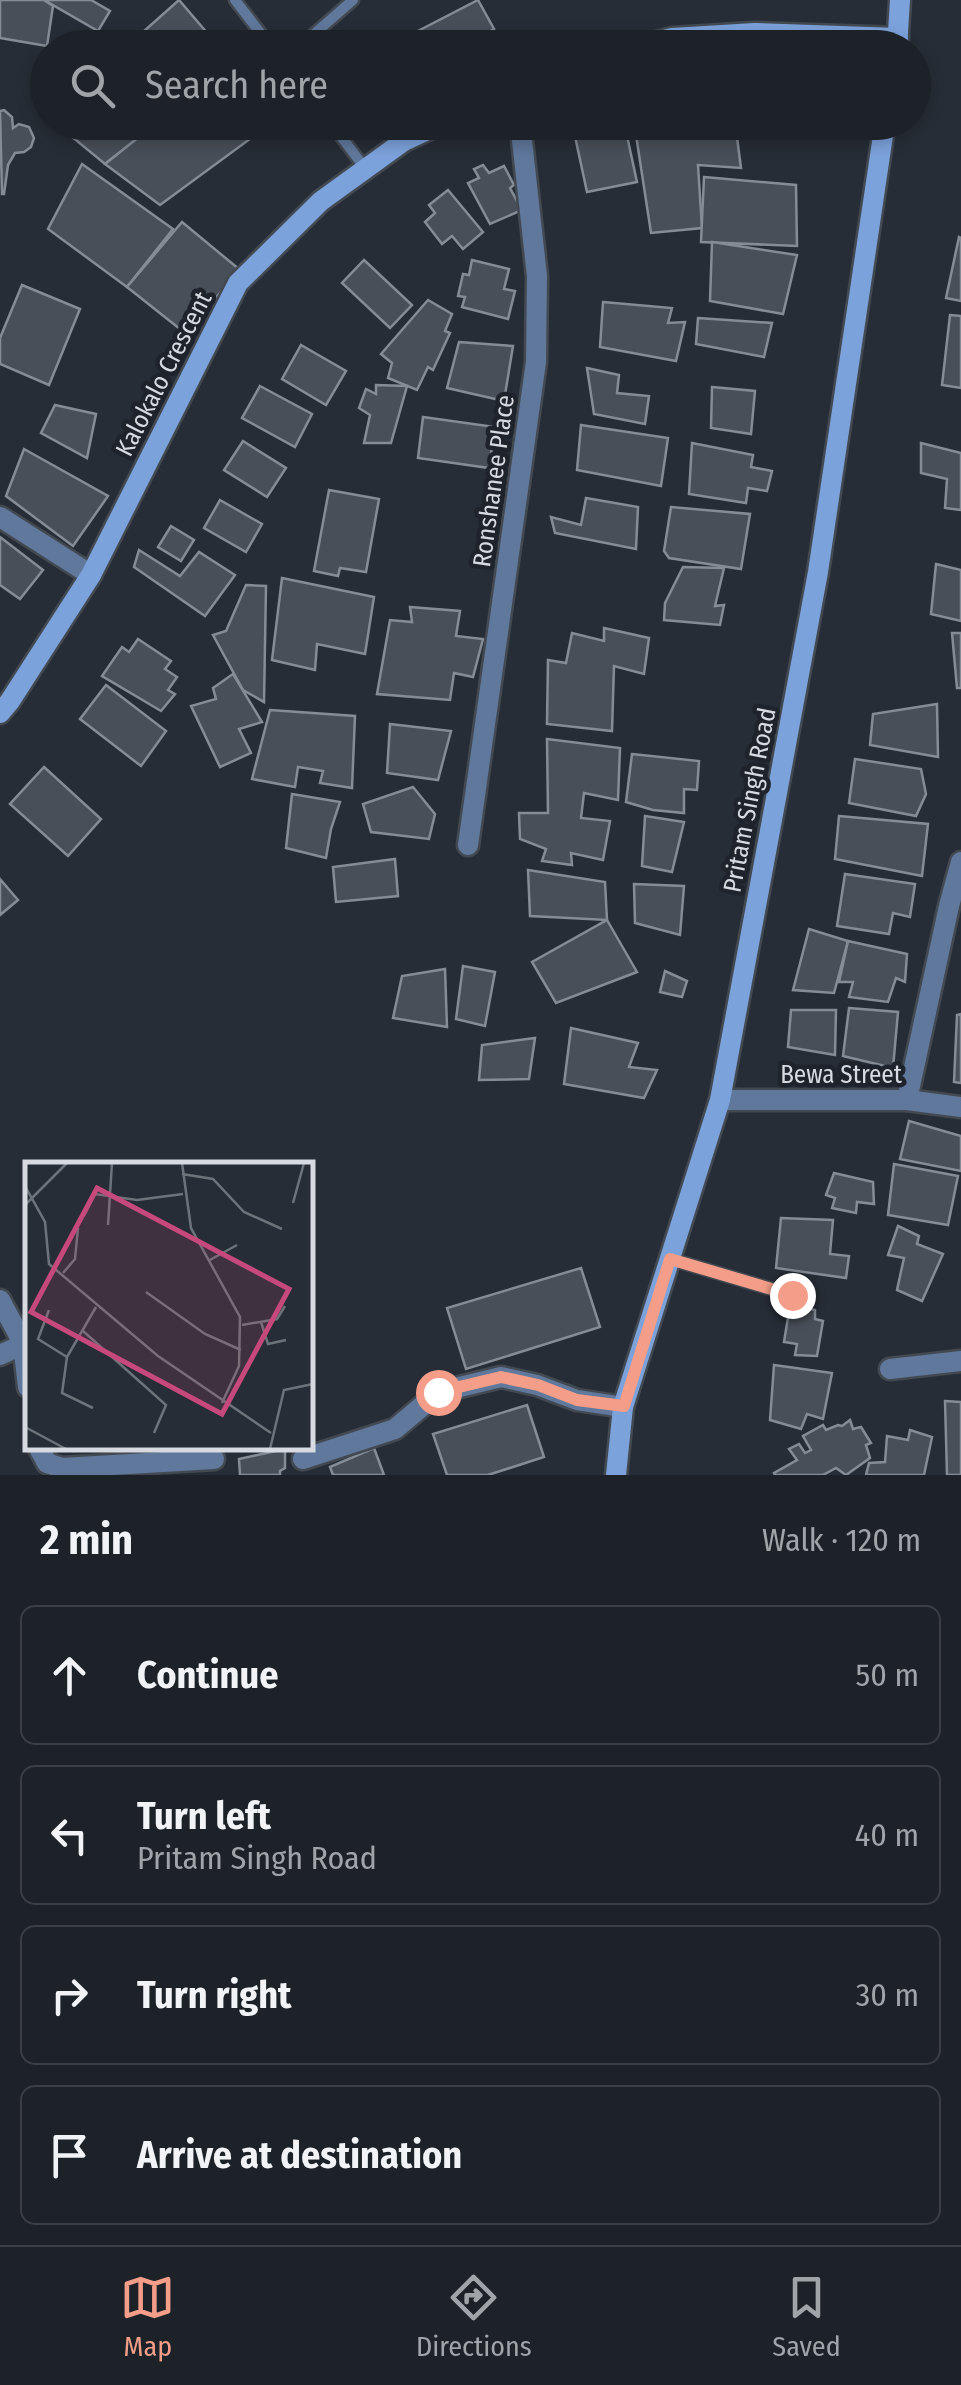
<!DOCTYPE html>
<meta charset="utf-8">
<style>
body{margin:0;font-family:"Fira Sans Condensed",sans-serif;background:#2a2f34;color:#f1f3f6}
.stop{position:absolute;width:30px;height:30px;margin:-22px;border:8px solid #f49e89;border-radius:50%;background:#fff}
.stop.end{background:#f49e89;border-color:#fff;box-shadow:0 2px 10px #0008}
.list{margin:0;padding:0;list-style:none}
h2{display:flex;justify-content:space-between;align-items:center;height:130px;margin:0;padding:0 40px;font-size:42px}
h2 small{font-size:32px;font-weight:400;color:#a0a4a8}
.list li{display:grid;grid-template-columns:65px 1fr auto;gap:30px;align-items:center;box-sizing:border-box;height:140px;margin:0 20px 20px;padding:0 20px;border:2px solid #3b3f45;border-radius:15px}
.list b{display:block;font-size:38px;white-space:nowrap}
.list p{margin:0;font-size:32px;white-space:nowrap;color:#a0a4a8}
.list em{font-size:32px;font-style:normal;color:#a0a4a8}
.icon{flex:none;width:55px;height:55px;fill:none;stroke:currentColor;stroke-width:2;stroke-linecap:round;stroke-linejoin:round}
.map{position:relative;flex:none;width:961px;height:1475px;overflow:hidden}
.search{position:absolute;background:#1d2228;box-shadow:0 5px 15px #0003;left:30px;right:30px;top:30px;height:110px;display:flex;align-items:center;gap:25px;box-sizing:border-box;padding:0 35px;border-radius:55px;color:#a0a4a8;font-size:38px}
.sheet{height:770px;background:#1d2228}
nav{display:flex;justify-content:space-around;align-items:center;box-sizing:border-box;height:140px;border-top:2px solid #3b3f45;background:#1d2228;font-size:28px;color:#a0a4a8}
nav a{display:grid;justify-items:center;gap:5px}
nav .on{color:#f49e89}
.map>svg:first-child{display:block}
</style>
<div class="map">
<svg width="961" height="1475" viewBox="0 0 961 1475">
<rect width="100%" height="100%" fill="#272d36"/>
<g fill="#494f59" stroke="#858c96" stroke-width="2.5">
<polygon points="0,0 44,0 53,6 47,46 0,38"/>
<polygon points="44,0 91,0 110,11 98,31"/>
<polygon points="179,0 220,48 125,48"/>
<polygon points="478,0 494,29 459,48 385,48"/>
<polygon points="4,110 12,117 13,128 19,124 29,127 34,138 31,147 24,152 15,153 8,165 4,194 2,194 0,111"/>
<polygon points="54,122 158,122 105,164"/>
<polygon points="158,122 273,122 160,205 105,164"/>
<polygon points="600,122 624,122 637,182 587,192 573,127"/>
<polygon points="634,122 735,122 741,168 698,165 702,228 651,233"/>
<polygon points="82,164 173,229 127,287 48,229"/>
<polygon points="483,165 489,173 504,166 514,185 510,188 522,210 490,224 468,183 479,178 474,169"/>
<polygon points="704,177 796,185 797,246 701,242"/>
<polygon points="448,190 483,232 463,249 452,236 442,244 425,222 435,213 429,205"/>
<polygon points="182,222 240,270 185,333 127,287"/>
<polygon points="959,237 961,238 961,301 946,298"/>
<polygon points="712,242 797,255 783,314 710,301"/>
<polygon points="364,260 412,305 390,328 342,283"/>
<polygon points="472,260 509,269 504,289 515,291 508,319 462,307 465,297 458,296 463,274 469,275"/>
<polygon points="22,285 80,309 49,385 0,364 0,338"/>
<polygon points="428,300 452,314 445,331 450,333 433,370 428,367 417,390 388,378 392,363 381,354"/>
<polygon points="603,302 672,308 668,323 685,322 676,361 600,347"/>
<polygon points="950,315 961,316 961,388 942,385"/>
<polygon points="698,318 772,323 764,357 696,344"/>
<polygon points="459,342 513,346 504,401 447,388"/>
<polygon points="301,345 346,371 326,405 282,379"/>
<polygon points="587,368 619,375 617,393 649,396 645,424 594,414"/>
<polygon points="376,385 407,386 391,443 364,443 370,415 359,408 366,389 376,394"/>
<polygon points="260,386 312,414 295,447 242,418"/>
<polygon points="712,387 755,391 751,434 711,428"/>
<polygon points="55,405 96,414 87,458 41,433"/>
<polygon points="423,417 495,427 489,468 418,458"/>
<polygon points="581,425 668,438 661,486 577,470"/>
<polygon points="243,441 286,468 267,497 224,470"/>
<polygon points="692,443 753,455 751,467 772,471 767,491 748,488 746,503 689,494"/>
<polygon points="921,443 961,453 961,510 945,508 947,479 921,473"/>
<polygon points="24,449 108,496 73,546 6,496"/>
<polygon points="329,490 379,499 366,572 340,568 338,576 314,571"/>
<polygon points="586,498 638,507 636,549 555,533 551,517 581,525"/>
<polygon points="220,500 262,524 246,552 204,528"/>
<polygon points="671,507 750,514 741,569 669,558 664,551"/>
<polygon points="171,526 194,540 181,561 158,547"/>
<polygon points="0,537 43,570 20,599 0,585"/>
<polygon points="139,550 180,576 199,552 235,575 205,616 134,567"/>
<polygon points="936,564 961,570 961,621 931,614"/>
<polygon points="683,567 724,568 715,606 724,605 720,625 664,620 665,603"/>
<polygon points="282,578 374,597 365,654 317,644 315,670 272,660"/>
<polygon points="246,585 266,586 264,702 243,690 213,635 226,631"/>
<polygon points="410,607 460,611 456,636 483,639 473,677 454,673 450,700 377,694 390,620 412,622"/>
<polygon points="604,628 649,638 644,674 614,666 612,731 547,724 548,660 566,663 572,633 604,641"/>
<polygon points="952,633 961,633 961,688 957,688"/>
<polygon points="138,639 171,661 165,669 177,677 168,690 175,694 161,711 102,676 122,647 129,652"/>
<polygon points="233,674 262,722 239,729 251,753 220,767 191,706 216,699 213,688"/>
<polygon points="106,685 166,731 141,766 80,719"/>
<polygon points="937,704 938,757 870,745 873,714"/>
<polygon points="270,710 355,716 352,788 320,783 323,771 298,767 295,787 252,779"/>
<polygon points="390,724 451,731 438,780 387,773"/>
<polygon points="547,739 620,748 618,800 584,793 581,818 610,821 603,860 571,853 572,865 542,861 546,849 520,839 519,813 548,813"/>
<polygon points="632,754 699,761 697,790 684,789 684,813 653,810 626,802"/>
<polygon points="855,759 921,769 926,794 916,816 849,803"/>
<polygon points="44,767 101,819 68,856 10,804"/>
<polygon points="413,787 435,814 429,839 371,832 363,804"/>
<polygon points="292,794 340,802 331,829 326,858 286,848"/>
<polygon points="645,816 684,822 672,872 642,866"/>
<polygon points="839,816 928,824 922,876 835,859"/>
<polygon points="395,859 398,896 336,902 333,867"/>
<polygon points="528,870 605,882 607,920 530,916"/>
<polygon points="845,874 915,884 910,917 893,913 889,934 837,926"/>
<polygon points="0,879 18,900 0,915"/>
<polygon points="634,884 684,886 680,935 635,923"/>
<polygon points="607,920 637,972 556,1003 532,962"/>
<polygon points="809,929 848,941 834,993 793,990"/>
<polygon points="848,941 907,954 905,982 896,978 888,1002 849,997 853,982 839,982"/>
<polygon points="463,966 495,972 485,1026 456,1019"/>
<polygon points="445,969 447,1027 393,1018 402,976"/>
<polygon points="665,971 687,981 682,997 660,992"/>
<polygon points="849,1008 898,1012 893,1068 843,1056"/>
<polygon points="791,1010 836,1010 835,1055 788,1047"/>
<polygon points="961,1014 961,1083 954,1082 957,1015"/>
<polygon points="571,1028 638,1043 629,1067 657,1070 644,1098 564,1084"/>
<polygon points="535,1038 529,1079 479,1080 482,1045"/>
<polygon points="909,1121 961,1136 961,1171 900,1159"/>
<polygon points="894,1164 958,1176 948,1225 888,1215"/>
<polygon points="834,1173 873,1182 874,1204 857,1202 856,1213 832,1208 835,1198 826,1195"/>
<polygon points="781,1218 833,1220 830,1254 849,1256 846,1278 776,1268"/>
<polygon points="898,1226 919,1236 917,1244 943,1254 922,1301 897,1290 904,1258 888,1255"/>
<polygon points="581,1268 600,1327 466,1369 447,1308"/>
<polygon points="790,1305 815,1310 815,1319 823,1321 817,1356 795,1355 797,1344 784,1342"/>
<polygon points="774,1365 832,1373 823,1419 807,1414 801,1429 770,1420"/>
<polygon points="945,1401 961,1402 961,1475 947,1475"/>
<polygon points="527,1405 544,1457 488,1475 447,1475 433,1434"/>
<polygon points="850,1420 853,1429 861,1427 871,1443 866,1445 870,1458 846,1475 836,1468 823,1475 775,1475 774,1473 797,1460 789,1449 799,1444 805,1453 811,1450 803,1436 823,1425 826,1430 838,1425 842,1426"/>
<polygon points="910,1430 932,1437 924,1475 866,1475 869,1463 885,1462 887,1436 908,1440"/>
<polygon points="374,1448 384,1475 333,1475 330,1467"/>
<polygon points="285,1449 285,1468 280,1471 280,1475 240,1475 239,1459"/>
</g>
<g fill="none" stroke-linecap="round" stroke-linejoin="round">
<defs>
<g id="lane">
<polyline points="235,0 272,48"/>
<polyline points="298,48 353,0"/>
<polyline points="330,122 365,168"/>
<polyline points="670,1259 792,1295"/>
</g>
<g id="street">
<polyline points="0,517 91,575"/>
<polyline points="468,845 536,362 537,276 520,122"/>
<polyline points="720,1100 907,1100 961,1107"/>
<polyline points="907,1100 949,906 961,862"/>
<polyline points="0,1300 23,1343 28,1387"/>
<polyline points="0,1355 28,1342"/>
<polyline points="890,1369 961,1361"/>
<polyline points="39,1448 47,1463 62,1468 214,1459"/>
<polyline points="303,1459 395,1429 439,1392 501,1377 537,1385 577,1400 623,1407"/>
</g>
<g id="secondary">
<polyline points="634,48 672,38 755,33 898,38"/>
<polyline points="897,48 900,0"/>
<polyline points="0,713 10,701 91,575 238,283 321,201 404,141 445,122"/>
<polyline points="616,1475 623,1407 720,1100 818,572 885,122"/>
</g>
</defs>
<use href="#lane" stroke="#434951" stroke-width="15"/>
<use href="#street" stroke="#434951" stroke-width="25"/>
<use href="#secondary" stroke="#434951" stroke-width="25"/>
<use href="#lane" stroke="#60789c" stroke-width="10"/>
<use href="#street" stroke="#60789c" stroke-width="20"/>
<use href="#secondary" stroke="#7ca2dc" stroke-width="20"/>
</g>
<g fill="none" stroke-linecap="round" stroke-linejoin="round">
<polyline stroke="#f49e89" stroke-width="12" points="438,1392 501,1377 538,1385 577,1400 624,1406 670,1259 792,1295"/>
</g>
<g text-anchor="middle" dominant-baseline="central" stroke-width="9" stroke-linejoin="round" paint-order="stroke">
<g font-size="25" fill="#d7dbe1" stroke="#1e232c">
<text transform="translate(164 374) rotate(-63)">Kalokalo Crescent</text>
<text transform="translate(494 481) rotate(-82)">Ronshanee Place</text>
<text transform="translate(750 800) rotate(-79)">Pritam Singh Road</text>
<text x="841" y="1075">Bewa Street</text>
</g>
</g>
<g transform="translate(25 1162)">
<rect width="288" height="288" fill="#272d36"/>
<path fill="none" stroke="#6d737a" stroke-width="2.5" d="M157,1L166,66L215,155L214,204L197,241M157,12L188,17L219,50L257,67M0,24L20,60L24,102L133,194L246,271M268,41L279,1M0,43L42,1M59,54L70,32L112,38L158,32M83,63L87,1M183,99L212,83M38,111L50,97L53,66M121,130L180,172L216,188M24,148L13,177L42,195M236,160L243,182L261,178M217,163L252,157L260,144M58,169L141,243L129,271M68,246L37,231L42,195L71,145M0,265L41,287M245,287L259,228L288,222"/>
<path fill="#c7497c" fill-opacity="0.15" stroke="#c7497c" stroke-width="5" d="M72,26L264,127L197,252L6,150Z"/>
<rect width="288" height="288" fill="none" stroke="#d7dbe1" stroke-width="5"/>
</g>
</svg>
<div class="stop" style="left:438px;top:1392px"></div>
<div class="stop end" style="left:792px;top:1295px"></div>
<div class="search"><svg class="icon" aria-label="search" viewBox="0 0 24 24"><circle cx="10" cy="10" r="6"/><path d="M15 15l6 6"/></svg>Search here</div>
</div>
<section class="sheet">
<h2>2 min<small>Walk · 120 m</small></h2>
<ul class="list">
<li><svg class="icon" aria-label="ahead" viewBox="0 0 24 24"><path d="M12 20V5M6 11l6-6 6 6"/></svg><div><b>Continue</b></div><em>50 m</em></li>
<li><svg class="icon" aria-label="left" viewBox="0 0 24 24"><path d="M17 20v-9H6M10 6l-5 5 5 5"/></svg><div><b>Turn left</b><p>Pritam Singh Road</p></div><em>40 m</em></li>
<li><svg class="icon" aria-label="right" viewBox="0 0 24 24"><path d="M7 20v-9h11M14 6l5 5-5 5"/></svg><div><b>Turn right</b></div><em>30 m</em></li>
<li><svg class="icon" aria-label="arrive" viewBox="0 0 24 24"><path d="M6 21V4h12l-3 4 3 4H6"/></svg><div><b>Arrive at destination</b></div></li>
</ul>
</section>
<nav>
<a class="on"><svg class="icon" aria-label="map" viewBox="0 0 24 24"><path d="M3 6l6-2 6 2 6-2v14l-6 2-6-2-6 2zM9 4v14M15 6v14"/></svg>Map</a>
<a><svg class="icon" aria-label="directions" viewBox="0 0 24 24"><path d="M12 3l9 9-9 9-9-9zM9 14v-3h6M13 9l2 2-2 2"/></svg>Directions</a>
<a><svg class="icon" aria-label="saved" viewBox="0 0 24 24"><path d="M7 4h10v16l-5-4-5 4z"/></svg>Saved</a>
</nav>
